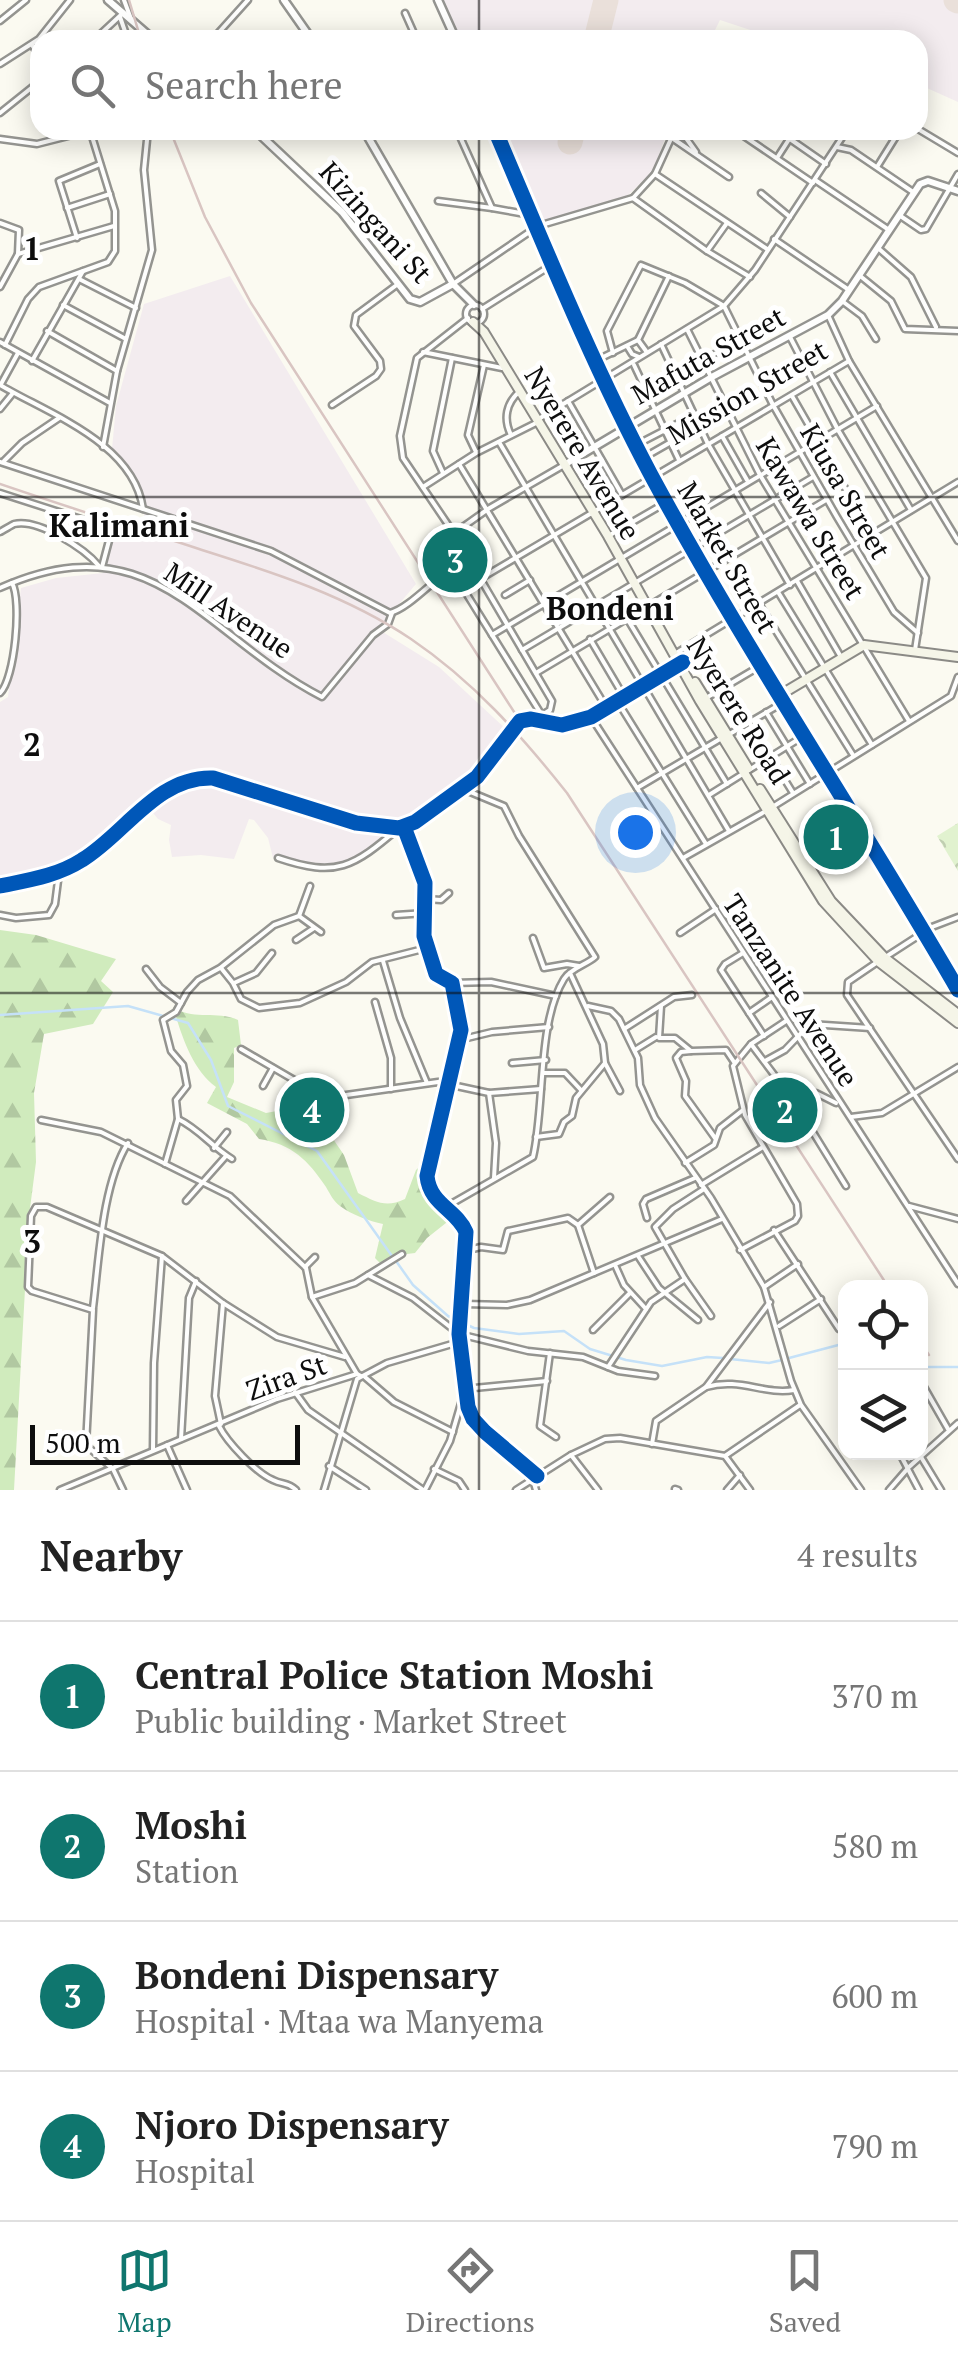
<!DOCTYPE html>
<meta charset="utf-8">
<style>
body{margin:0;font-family:"PT Serif",serif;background:#f2f2f2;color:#222}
.controls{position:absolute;right:30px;bottom:30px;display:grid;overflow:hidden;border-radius:20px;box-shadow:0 5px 25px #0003}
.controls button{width:90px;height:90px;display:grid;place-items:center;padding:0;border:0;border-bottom:2px solid #e0e0e0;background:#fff;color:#222;font:50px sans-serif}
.scale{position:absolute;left:30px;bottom:25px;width:270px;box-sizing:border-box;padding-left:10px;border:5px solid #0d0d0d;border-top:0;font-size:28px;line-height:35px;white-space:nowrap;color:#0d0d0d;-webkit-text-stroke:8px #fff;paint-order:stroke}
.you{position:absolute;left:635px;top:832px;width:35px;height:35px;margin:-25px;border:8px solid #fff;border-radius:50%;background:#1a73e8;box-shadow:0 0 0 15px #1a73e833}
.badge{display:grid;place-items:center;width:65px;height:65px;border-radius:50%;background:#0f766e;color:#fff;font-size:32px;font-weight:700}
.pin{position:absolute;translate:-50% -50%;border:5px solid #fff;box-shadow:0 2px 10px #0006}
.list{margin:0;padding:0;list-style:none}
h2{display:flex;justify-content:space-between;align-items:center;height:130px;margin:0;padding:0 40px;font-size:42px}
h2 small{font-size:32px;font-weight:400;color:#767676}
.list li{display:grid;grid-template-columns:65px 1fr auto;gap:30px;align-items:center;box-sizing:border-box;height:150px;padding:0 40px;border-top:2px solid #e0e0e0}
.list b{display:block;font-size:38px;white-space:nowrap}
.list p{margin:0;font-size:32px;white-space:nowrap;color:#767676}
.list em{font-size:32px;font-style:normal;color:#767676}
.icon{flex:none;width:55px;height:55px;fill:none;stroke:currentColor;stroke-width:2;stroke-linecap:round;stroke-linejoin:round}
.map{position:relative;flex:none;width:958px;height:1490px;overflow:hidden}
.search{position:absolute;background:#fff;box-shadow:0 5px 25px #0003;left:30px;right:30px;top:30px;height:110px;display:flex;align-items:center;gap:25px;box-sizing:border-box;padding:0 35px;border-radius:30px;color:#767676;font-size:38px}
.sheet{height:730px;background:#fff}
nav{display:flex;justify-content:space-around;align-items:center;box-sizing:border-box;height:140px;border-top:2px solid #e0e0e0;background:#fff;font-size:28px;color:#767676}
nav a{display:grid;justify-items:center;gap:5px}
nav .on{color:#0f766e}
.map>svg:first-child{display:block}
</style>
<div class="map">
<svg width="958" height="1490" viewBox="0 0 958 1490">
<defs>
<pattern id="forest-firs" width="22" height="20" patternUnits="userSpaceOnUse" patternTransform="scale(2.5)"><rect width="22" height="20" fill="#d0ebbd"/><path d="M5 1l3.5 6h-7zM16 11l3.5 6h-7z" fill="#b1c8a1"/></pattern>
<pattern id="park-crowns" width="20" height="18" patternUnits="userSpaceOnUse" patternTransform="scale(2.5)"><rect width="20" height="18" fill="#e1f2cf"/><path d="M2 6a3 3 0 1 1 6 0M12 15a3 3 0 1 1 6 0" fill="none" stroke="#c0ceb1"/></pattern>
</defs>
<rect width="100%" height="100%" fill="#fbfaf1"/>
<g fill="#f3ecef">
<polygon points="442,0 958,0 958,102 918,84 918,40 781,40 720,20 710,40 460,40"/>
<polygon points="500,130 668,130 653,171 624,199 541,222"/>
<polygon points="230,276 416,584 378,629 439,667 507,730 478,773 456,791 420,817 370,846 341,870 315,872 273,858 268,838 254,820 249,819 234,859 201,855 172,857 169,840 171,825 158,819 145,803 93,853 59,874 0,889 0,702 8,697 21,588 56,578 103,573 115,529 140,537 146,505 138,480 112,449 116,406 144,304"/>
</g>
<g fill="url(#forest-firs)">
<polygon points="0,930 36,935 116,959 101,981 113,992 93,1024 44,1034 34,1093 36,1162 29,1216 14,1490 0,1490"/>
<path d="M173,1007C193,1021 217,1010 238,1020L241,1045L234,1048V1082L227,1097L266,1113L298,1107L318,1117L344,1155L358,1193C376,1202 386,1208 405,1199L416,1170L425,1162C423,1187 428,1205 451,1219L427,1238L415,1253L399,1255L381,1264L375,1258L383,1224C369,1221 352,1215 340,1206C334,1202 330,1194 326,1187C308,1160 292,1144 259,1139L247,1124L207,1103L216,1087C191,1068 182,1036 173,1007Z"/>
</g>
<polygon fill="url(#park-crowns)" points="958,823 958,871 937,836"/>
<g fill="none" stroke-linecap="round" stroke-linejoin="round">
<g stroke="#c5e1f8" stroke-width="2.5">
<polyline points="0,1015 128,1006 188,1023 211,1060 228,1106 317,1151 392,1256"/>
<polyline points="396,1261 413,1285 448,1316 474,1328 519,1334 564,1331 590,1349 626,1360 662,1366 707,1357 723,1358"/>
<polyline points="789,1358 846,1343"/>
<polyline points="730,1359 769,1363 782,1360"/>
<polyline points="920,1367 958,1367"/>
</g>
<g stroke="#eae0da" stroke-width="25">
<polyline points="956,0 958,1"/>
<polyline points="596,40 606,0"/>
<polyline points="570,142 573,130"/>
</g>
<defs>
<g id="minor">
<polyline points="124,0 131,19"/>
<polyline points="405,13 417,40"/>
<polyline points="120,17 128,40"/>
<polyline points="0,21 26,0"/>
<polyline points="94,40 123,13"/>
<polyline points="212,40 248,0"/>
<polyline points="32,45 40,56"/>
<polyline points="0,64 39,39 70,0"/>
<polyline points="0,113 40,81"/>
<polyline points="918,129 958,153"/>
<polyline points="457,130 492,208 531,215"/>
<polyline points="675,130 655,174 633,198 707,251 750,277"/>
<polyline points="685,130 686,138 696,152"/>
<polyline points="735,130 813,183"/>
<polyline points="672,138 729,177"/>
<polyline points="0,139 37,144 88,131"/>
<polyline points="790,139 826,164"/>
<polyline points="837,147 851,150 913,192"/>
<polyline points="777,158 795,130"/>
<polyline points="877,167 900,130"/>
<polyline points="655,174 767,249"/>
<polyline points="815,180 889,230"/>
<polyline points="761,193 790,217"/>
<polyline points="438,201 492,208"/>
<polyline points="67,208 110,194"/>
<polyline points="899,215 921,230 926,229 958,174"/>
<polyline points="0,223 19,230 18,254 0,287"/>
<polyline points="77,238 59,181 100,164"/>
<polyline points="774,239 849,290"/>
<polyline points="878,248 911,277 936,327"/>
<polyline points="707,251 727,223"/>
<polyline points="18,254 114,226"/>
<polyline points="859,275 891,301 905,329 958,331"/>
<polyline points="79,279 136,308"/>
<polyline points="453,284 538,226 633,198"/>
<polyline points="842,301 862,316 876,339"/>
<polyline points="63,305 124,338"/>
<circle cx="475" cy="314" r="9"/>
<polyline points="482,309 550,266"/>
<polyline points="828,315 849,361 958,541"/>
<polyline points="468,318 417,358 400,436 403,458 453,532 552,701 550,710 542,715"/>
<polyline points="687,329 760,475 909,721"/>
<polyline points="47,331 117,371"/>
<polyline points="790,337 838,430 926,578 915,650"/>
<polyline points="0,342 110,403"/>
<polyline points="661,344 708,444 790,585"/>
<polyline points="5,345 28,299 39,287 108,262 115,251 115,211 90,130"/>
<polyline points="627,346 632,354 639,357"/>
<polyline points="646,351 638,340 669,276"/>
<polyline points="423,352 502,368"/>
<polyline points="613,353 607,331 641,265 685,283 724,306 773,405 837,517 894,612 918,633"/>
<polyline points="597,360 638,340"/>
<polyline points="702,360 741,341"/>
<polyline points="32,361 83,271"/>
<polyline points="634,365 679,460"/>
<polyline points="830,372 911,510"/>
<polyline points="1,384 18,353"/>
<path d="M0,385C49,414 134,443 143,509"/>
<polyline points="792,396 872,535"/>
<polyline points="568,401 622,495"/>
<polyline points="332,405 376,376 381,369 380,361 354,326 356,315 398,284"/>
<polyline points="0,409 13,393"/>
<polyline points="537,420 724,306 755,270 847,130"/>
<path d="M511,435C503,419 506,403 520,391"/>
<polyline points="722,436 747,480"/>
<polyline points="499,442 729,831"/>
<polyline points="636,445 694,415"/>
<polyline points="103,447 117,371 152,250 144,170 148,130"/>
<polyline points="476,452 468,435 484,365"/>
<polyline points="643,458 699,426"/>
<polyline points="4,461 22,443 59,418"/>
<path d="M0,462L271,551L390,613C409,608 432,581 451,569"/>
<polyline points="459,464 606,707"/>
<polyline points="443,473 433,451 452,358"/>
<polyline points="423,487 476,453 536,423"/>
<polyline points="0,493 109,528 111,533 102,567"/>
<path d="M0,532C2,531 12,525 14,524C38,518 85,549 99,566"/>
<polyline points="610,535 667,502"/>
<polyline points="797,581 841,657"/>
<path d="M0,588C154,519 203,636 322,697L373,635L388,624L392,613"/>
<polyline points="463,589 849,361"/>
<polyline points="778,592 872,745"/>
<polyline points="505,595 530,580"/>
<polyline points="758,602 853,755"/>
<polyline points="628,620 727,784"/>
<polyline points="492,635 877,406"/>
<polyline points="590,639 623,695"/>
<polyline points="522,650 813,477"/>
<polyline points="673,655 958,482"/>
<polyline points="536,673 826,500"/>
<path d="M0,693C15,679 22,600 12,583"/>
<polyline points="706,698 762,665"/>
<polyline points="616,699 706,844"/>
<polyline points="766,712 810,784"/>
<polyline points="543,717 443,556 439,544 488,509 564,465"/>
<polyline points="591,717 958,1284"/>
<polyline points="749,722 793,793"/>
<polyline points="728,735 784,702"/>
<polyline points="637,788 720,739"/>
<polyline points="709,795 802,737"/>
<polyline points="774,806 951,696 958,677"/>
<path d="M404,827L425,883L424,936L436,974L452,983L461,1030L427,1176C430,1205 456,1209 466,1232L459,1334L468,1407L473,1419L485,1432L537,1476"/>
<path d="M278,858C337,878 353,867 399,828"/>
<polyline points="683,858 766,811"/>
<path d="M0,886C29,880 57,876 82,860C125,834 157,776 213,778L356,823L399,828L415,822L477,777L520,721L531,719L562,725L591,717L683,662"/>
<polyline points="426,899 441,900 449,893"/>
<polyline points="0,915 16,918 49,915 55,904 59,873"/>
<polyline points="396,915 426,913"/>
<polyline points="299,916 321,932"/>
<polyline points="680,933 716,909"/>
<polyline points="533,938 544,968 567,964 579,966"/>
<polyline points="296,940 314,928"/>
<polyline points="743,953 725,964 721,970 764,1036"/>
<polyline points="884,958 932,927 958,917"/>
<polyline points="383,961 400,1018 427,1083"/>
<polyline points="876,963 848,982 847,995 958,1159"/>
<polyline points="221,968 233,983 241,999 259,1008 300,1003 346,982 372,962 427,948"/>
<polyline points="146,969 160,987 181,1003"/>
<polyline points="234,983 256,973 272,953"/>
<polyline points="452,983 491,982 556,996"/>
<polyline points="375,1002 391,1058 391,1089"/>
<polyline points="588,1006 611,1011 619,1019 638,1058 640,1085 655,1118 711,1198 764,1287 791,1381 801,1405 861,1490"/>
<polyline points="661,1006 659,1038 675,1038 691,1051 726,1050 734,1062"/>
<polyline points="749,1013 772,997"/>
<polyline points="624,1029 674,997 692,995"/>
<polyline points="459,1040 492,1032 549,1027"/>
<polyline points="751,1044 790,1096"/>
<polyline points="241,1049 325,1098"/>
<polyline points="635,1050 656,1037"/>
<polyline points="691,1051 681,1052 676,1058 686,1081 685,1096 715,1138"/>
<polyline points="765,1061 785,1050 810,1024 870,1028"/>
<polyline points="512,1063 546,1060"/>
<polyline points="605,1063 620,1091"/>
<polyline points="544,1073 565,1073 581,1090"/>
<polyline points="263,1086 273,1068"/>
<polyline points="489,1093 496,1143 494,1178"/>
<polygon points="794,1094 798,1099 794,1104 789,1099"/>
<polyline points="798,1096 816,1093 836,1103"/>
<polyline points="795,1103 846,1186"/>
<polyline points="285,1108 325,1098 438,1082 489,1093 541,1089"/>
<polyline points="851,1117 882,1113 958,1067"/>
<path d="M178,1119C199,1129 212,1147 232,1159"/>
<polyline points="41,1120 101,1132 230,1196 306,1268 312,1297 357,1374"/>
<polyline points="536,1137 559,1134 564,1122 572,1116 576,1098 605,1063 603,1044 570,973"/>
<polyline points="214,1148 227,1132"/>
<polyline points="685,1163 714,1145 720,1128 743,1110"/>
<polyline points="165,1164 178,1119 176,1100 187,1086 183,1065 171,1051 163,1020 176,1012 187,992 198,980 220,968 274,925 299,916 310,886"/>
<polyline points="701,1185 763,1147"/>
<polyline points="704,1189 673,1209 655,1227 685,1279 711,1316"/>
<polyline points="186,1201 226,1156"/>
<polyline points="909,1206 958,1219"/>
<path d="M444,1208L533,1157C545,1107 537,1023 564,979C571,968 586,965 595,957L519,836L504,806L463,789"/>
<polyline points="647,1218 643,1204 646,1199 695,1178"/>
<polyline points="578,1225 610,1197"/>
<polyline points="774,1230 839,1329"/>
<polyline points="468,1250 481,1247 503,1250 508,1231 568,1218 578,1225 594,1273"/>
<polyline points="740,1250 795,1221 798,1216 797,1204 745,1115 733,1066 751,1044 786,1021"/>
<polyline points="638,1256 659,1288 698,1320"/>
<polyline points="615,1265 624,1285 646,1309"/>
<polyline points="305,1267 315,1257"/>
<polyline points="368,1275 413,1298 459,1334 528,1351 583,1357 618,1371 655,1376"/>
<polyline points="764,1287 798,1264"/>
<polyline points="312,1297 355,1283 402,1254"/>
<polyline points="464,1304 507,1305 530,1300 722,1219"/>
<path d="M93,1308C99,1260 102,1184 128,1143"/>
<polyline points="779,1326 821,1299"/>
<polyline points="593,1330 630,1293"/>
<polyline points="550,1353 540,1426 556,1437"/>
<polyline points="608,1367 651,1302 685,1279"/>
<polyline points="365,1377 394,1402 453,1432"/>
<polyline points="920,1380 948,1429"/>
<path d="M706,1387C740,1377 763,1395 794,1390"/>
<polyline points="464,1389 547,1381"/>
<polyline points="295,1392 308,1410 423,1490"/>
<polyline points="221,1424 215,1396 223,1303"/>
<path d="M219,1426C227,1442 256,1473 273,1480C283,1485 288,1482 296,1490"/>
<polyline points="181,1439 189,1298 196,1281"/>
<polyline points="652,1444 656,1421 706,1387 770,1302"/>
<polyline points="167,1445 187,1490"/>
<polyline points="153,1450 154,1363 162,1256"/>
<polyline points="899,1452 919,1490"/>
<polyline points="918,1452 941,1490"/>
<polyline points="571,1455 598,1490"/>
<polyline points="725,1456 800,1405"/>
<polyline points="329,1466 366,1490"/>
<polyline points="434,1469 459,1481 465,1490"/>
<polyline points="533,1480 536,1490"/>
<polyline points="675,1489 678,1490"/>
<polyline points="60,1490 277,1399 357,1374 361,1376"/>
<polyline points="123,1490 113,1469 86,1445 93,1310 32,1291 28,1287 31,1216 36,1207 47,1207 162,1256 223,1303 277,1337 345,1357"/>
<polyline points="324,1490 357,1379 387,1363 459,1342"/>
<polyline points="425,1490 450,1441 464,1393"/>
<polyline points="516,1490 571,1455 605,1439 620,1438 725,1456 750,1490"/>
<polyline points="727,1490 740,1475"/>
<polyline points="889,1490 909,1467 958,1423"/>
</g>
<g id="tertiary">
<polyline points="108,0 154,40"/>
<polyline points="284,0 312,40"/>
<polyline points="438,0 456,40"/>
<polyline points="255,130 342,212 410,299 420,302 453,284"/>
<polyline points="364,130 453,284 474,305"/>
<path d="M495,130C544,245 592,364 651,475C746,651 858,817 958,990"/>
<polyline points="564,465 710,378 828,315 842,301 920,184 928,181 958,191"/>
</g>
<g id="secondary">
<polyline points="473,322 484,332 608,536 700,701 823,901 879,962 958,1023"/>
<polyline points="695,682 748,768"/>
<polyline points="780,695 864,645 958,657"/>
<polyline points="760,789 831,901 885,958 958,1014"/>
</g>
</defs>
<use href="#minor" stroke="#949490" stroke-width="9"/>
<use href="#tertiary" stroke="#949490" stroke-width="11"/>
<use href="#secondary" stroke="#8b8a86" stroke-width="12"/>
<use href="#minor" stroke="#fefefd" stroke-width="4"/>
<use href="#tertiary" stroke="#fefefd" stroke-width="6"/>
<use href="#secondary" stroke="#f5f5e8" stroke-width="8"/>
<g stroke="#d9c5c2" stroke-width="2.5">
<polyline points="129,0 141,40"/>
<polyline points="170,130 205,217 251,303 518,718"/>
<path d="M0,484C67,507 135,528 202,550C275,573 347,596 411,639C473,681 521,735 567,793L889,1288"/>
<polyline points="920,1342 929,1355"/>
</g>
<defs>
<g id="cycleway">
<path d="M495,130C544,245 592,364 651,475C746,651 858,817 958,990"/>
<path d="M404,827L425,883L424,936L436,974L452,983L461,1030L427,1176C430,1205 456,1209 466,1232L459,1334L468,1407L473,1419L485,1432L537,1476"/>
<path d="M0,886C29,880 57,876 82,860C125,834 157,776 213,778L356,823L399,828L415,822L477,777L520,721L531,719L562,725L591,717L683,662"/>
</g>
</defs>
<use href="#cycleway" stroke="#fff" stroke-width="21"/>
<use href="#cycleway" stroke="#0057b8" stroke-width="15"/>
</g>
<path fill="none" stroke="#0d0d0d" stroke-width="2.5" stroke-opacity="0.55" d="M479,0V40M479,130V1490M0,497H958M0,993H958"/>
<g text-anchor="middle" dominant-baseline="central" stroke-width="10" stroke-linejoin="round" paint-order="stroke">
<g font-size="28" fill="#0d0d0d" stroke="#fff">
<text transform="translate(376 222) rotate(48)">Kizingani St</text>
<text transform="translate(708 355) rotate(-29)">Mafuta Street</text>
<text transform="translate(747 392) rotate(-30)">Mission Street</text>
<text transform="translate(583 453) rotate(59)">Nyerere Avenue</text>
<text transform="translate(846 491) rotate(60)">Kiusa Street</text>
<text transform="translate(811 518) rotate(59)">Kawawa Street</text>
<text transform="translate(728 557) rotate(60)">Market Street</text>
<text transform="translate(229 610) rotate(34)">Mill Avenue</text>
<text transform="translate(739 710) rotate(58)">Nyerere Road</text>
<text transform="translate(791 990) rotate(57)">Tanzanite Avenue</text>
<text transform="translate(286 1377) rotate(-20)">Zira St</text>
</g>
<g font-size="32" font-weight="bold" fill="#0d0d0d" stroke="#fff">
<text x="119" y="525">Kalimani</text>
<text x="610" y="608">Bondeni</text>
</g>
</g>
<g font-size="32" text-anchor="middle" font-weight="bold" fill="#0d0d0d" stroke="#fff" stroke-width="10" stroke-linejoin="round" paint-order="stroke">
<text x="32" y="260">1</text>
<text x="32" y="756">2</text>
<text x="32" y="1253">3</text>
</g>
</svg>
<div class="controls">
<button><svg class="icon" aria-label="locate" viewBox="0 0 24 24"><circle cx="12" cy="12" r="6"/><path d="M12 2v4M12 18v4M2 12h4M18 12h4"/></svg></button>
<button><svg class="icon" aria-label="layers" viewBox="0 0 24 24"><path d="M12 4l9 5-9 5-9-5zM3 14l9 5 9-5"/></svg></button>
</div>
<div class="scale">500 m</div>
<div class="you"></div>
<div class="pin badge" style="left:836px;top:837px">1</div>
<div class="pin badge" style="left:785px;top:1110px">2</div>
<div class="pin badge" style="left:455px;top:560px">3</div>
<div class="pin badge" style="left:312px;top:1110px">4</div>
<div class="search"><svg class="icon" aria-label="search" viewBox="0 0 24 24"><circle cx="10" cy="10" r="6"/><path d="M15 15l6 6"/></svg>Search here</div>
</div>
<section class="sheet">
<h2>Nearby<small>4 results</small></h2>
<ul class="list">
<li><span class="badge">1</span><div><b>Central Police Station Moshi</b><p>Public building · Market Street</p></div><em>370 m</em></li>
<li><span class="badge">2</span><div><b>Moshi</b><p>Station</p></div><em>580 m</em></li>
<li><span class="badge">3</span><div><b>Bondeni Dispensary</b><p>Hospital · Mtaa wa Manyema</p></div><em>600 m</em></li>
<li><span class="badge">4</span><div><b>Njoro Dispensary</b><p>Hospital</p></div><em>790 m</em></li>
</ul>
</section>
<nav>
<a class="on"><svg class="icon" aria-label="map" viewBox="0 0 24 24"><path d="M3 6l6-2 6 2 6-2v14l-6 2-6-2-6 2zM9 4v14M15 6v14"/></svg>Map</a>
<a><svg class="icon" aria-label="directions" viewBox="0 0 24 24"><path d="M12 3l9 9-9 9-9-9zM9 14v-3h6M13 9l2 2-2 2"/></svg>Directions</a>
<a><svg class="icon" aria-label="saved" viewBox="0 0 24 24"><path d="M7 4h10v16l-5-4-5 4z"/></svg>Saved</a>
</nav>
